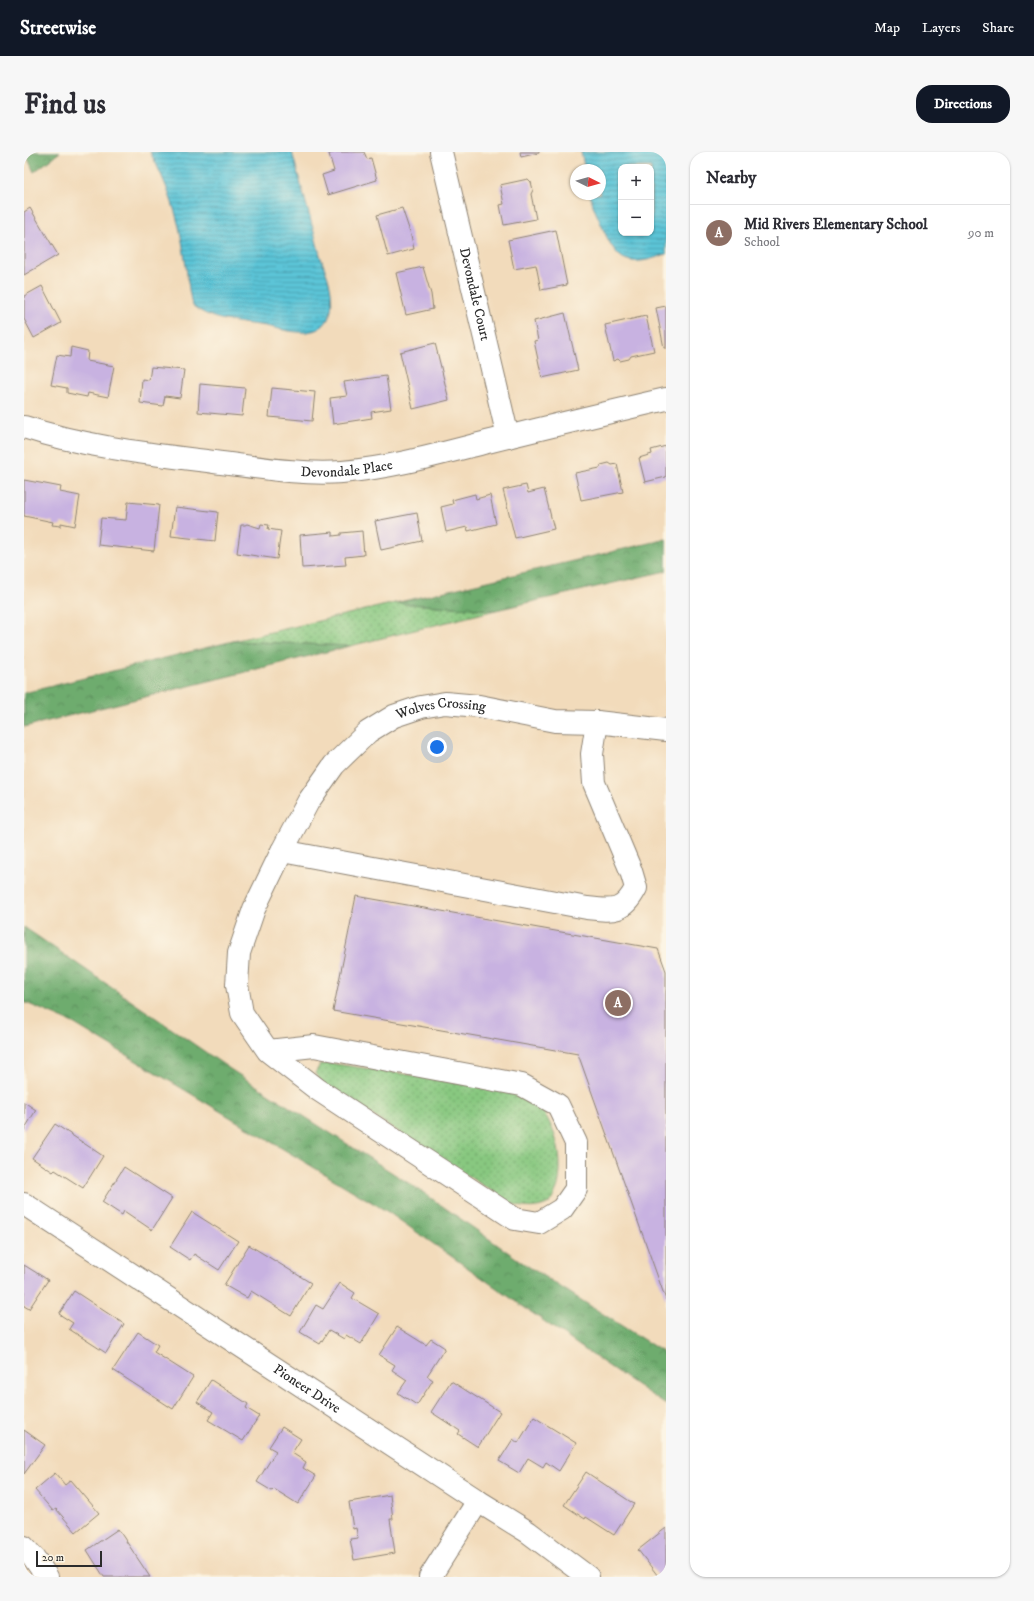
<!DOCTYPE html>
<meta charset="utf-8">
<style>
body{margin:0;font-family:"IM FELL DW Pica",serif;background:#f7f7f7;color:#2b2b33}
.controls{position:absolute;right:12px;top:12px;display:grid;overflow:hidden;border-radius:8px;box-shadow:0 1px 3px #0004}
.controls button{width:36px;height:36px;display:grid;place-items:center;padding:0;border:0;border-bottom:1px solid #e1e1e2;background:#fff;color:#2b2b33;font:20px sans-serif}
.compass{position:absolute;left:546px;top:12px;width:36px;height:36px;border-radius:50%;background:#fff;box-shadow:0 1px 3px #0004;rotate:95deg}
.scale{position:absolute;left:12px;bottom:10px;width:66px;box-sizing:border-box;padding-left:4px;border:2px solid #2b2b2b;border-top:0;font-size:11px;line-height:14px;white-space:nowrap;color:#2b2b2b;-webkit-text-stroke:3px #fcf5e5;paint-order:stroke}
.you{position:absolute;left:413px;top:595px;width:14px;height:14px;margin:-10px;border:3px solid #fff;border-radius:50%;background:#1a73e8;box-shadow:0 0 0 6px #1a73e833}
.badge{display:grid;place-items:center;width:26px;height:26px;border-radius:50%;background:#111827;color:#fff;font-size:13px;font-weight:700}
.pin{position:absolute;translate:-50% -50%;border:2px solid #fff;box-shadow:0 1px 4px #0006}
.list{margin:0;padding:0;list-style:none}
h2{display:flex;justify-content:space-between;align-items:center;height:52px;margin:0;padding:0 16px;font-size:17px}
h2 small{font-size:13px;font-weight:400;color:#7c7c81}
.list li{display:grid;grid-template-columns:26px 1fr auto;gap:12px;align-items:center;box-sizing:border-box;height:56px;padding:0 16px;border-top:1px solid #e1e1e2}
.list b{display:block;font-size:15px;white-space:nowrap}
.list p{margin:0;font-size:13px;white-space:nowrap;color:#7c7c81}
.list em{font-size:13px;font-style:normal;color:#7c7c81}
.map{position:relative;flex:none;width:642px;height:1425px;overflow:hidden;border-radius:16px}
header{display:flex;align-items:center;gap:24px;box-sizing:border-box;height:56px;padding:0 20px;background:#111827;color:#fff}
header strong{font-size:19px}
nav{display:flex;gap:22px;margin-inline-start:auto;font-size:14px}
.intro{display:flex;align-items:center;justify-content:space-between;box-sizing:border-box;height:96px;padding:0 24px}
h1{margin:0;font-size:28px}
.button{padding:10px 18px;border-radius:16px;background:#111827;color:#fff;font-size:14px;font-weight:700}
main{display:flex;gap:24px;padding:0 24px}
aside{flex:1;background:#fff;border-radius:16px;box-shadow:0 1px 3px #0004}
.map>svg:first-child{display:block}
</style>
<header>
<strong>Streetwise</strong>
<nav><a>Map</a><a>Layers</a><a>Share</a></nav>
</header>
<div class="intro"><h1>Find us</h1><a class="button">Directions</a></div>
<main>
<div class="map">
<svg width="642" height="1425" viewBox="0 0 642 1425">
<defs>
<pattern id="grass-dots" width="8" height="8" patternUnits="userSpaceOnUse"><rect width="8" height="8" fill="#88c880"/><path d="M2 2h.1M6 6h.1" fill="none" stroke="#6fa369" stroke-width="1.8" stroke-linecap="round"/></pattern>
<pattern id="forest-crowns" width="20" height="18" patternUnits="userSpaceOnUse"><rect width="20" height="18" fill="#6eac6e"/><path d="M2 6a3 3 0 1 1 6 0M12 15a3 3 0 1 1 6 0" fill="none" stroke="#5b8c5b"/></pattern>
<pattern id="water-rules" width="6" height="5" patternUnits="userSpaceOnUse"><rect width="6" height="5" fill="#5bc4d7"/><path d="M0 2.5h6" fill="none" stroke="#4b9faf"/></pattern>
</defs>
<rect width="100%" height="100%" fill="#fcf5e5"/>
<filter id="ink" filterUnits="userSpaceOnUse"><feTurbulence type="fractalNoise" baseFrequency=".025" numOctaves="2"/><feDisplacementMap in="SourceGraphic" scale="8" xChannelSelector="R" yChannelSelector="G"/><feConvolveMatrix kernelMatrix="1 2 1 2 8 2 1 2 1" color-interpolation-filters="sRGB"/></filter>
<filter id="wash" filterUnits="userSpaceOnUse"><feTurbulence type="fractalNoise" baseFrequency=".012" numOctaves="4" result="noise"/><feDisplacementMap in="SourceGraphic" scale="16" xChannelSelector="R" yChannelSelector="G"/><feGaussianBlur stdDeviation="0.9" result="paint"/><feColorMatrix in="noise" values="0 0 0 0 0 0 0 0 0 0 0 0 0 0 0 0 0 1.4 0 .05"/><feComposite in="paint" operator="in"/></filter>
<g filter="url(#wash)">
<rect width="100%" height="100%" fill="#f2dbbb"/>
<g fill="url(#grass-dots)" stroke="#5a7a56">
<polygon points="371,451 472,458 326,494 209,489"/>
<path d="M304,911L374,921L501,942C506,946 511,949 515,954C531,974 539,1003 535,1028C534,1036 530,1044 526,1051C511,1057 504,1057 488,1052L298,931L291,921L296,913Z"/>
</g>
<g fill="url(#forest-crowns)" stroke="#4c6c4c">
<polygon points="1,0 36,0 10,20"/>
<polygon points="642,387 642,419 472,458 371,451"/>
<polygon points="209,489 326,494 0,575 0,541"/>
<polygon points="0,775 206,917 400,1041 502,1113 642,1202 642,1253 564,1200 364,1060 49,871 0,850"/>
</g>
<g fill="url(#water-rules)" stroke="#437881" fill-rule="evenodd">
<path d="M126,0H268C277,34 287,68 296,103C299,113 304,124 306,134C308,144 309,158 304,167C294,186 268,180 251,176C223,169 192,173 168,153C164,136 163,119 160,101C155,66 143,31 126,0Z"/>
<path d="M557,0H642V102C628,107 608,115 595,103C588,97 581,82 578,74C573,63 568,53 566,42H576V18H561ZM597,15H627V81H597Z"/>
</g>
<g id="blocks">
<g fill="#c8b2e1">
<polygon points="313,0 340,0 343,7 347,6 353,28 304,43 298,23 310,19 305,2"/>
<polygon points="496,0 515,0 515,1 497,5"/>
<polygon points="504,27 507,30 509,38 507,42 512,67 480,73 476,53 480,52 476,33"/>
<polygon points="6,56 34,103 0,123 0,60"/>
<polygon points="378,56 387,83 390,97 364,104 353,63"/>
<polygon points="532,78 543,133 517,138 512,113 490,117 484,88"/>
<polygon points="399,115 407,142 409,157 382,163 372,121"/>
<polygon points="18,134 37,171 10,186 0,167 0,144"/>
<polygon points="642,154 642,196 640,196 632,156"/>
<polygon points="541,161 554,218 518,226 510,189 514,188 510,169"/>
<polygon points="622,164 630,199 607,204 605,207 596,209 594,207 589,209 581,173"/>
<polygon points="411,191 425,248 389,257 376,200"/>
<polygon points="47,195 64,199 63,209 90,214 84,245 64,241 63,245 43,241 43,236 27,233 33,203 46,205"/>
<polygon points="127,215 160,218 156,246 141,244 139,254 116,251 118,227 125,228"/>
<polygon points="362,224 367,257 347,260 348,266 309,272 306,246 323,244 320,230"/>
<polygon points="176,232 221,236 218,264 174,260"/>
<polygon points="248,236 291,240 288,269 245,265"/>
<polygon points="642,294 642,325 621,330 615,306 628,302 627,298"/>
<polygon points="585,311 588,313 593,312 599,340 557,348 551,321 576,316 577,313"/>
<polygon points="0,328 37,335 36,340 56,344 51,374 37,371 37,374 28,373 29,370 0,364"/>
<polygon points="502,333 504,341 520,337 530,377 491,386 479,338"/>
<polygon points="451,342 452,347 466,343 472,372 444,379 443,375 422,380 417,355 429,352 428,348"/>
<polygon points="104,350 135,353 130,399 74,393 77,366 102,368"/>
<polygon points="151,355 194,360 191,389 147,384"/>
<polygon points="393,361 398,389 357,398 351,369"/>
<polygon points="223,372 236,376 237,372 245,373 244,377 257,379 253,407 213,401 217,373 221,373"/>
<polygon points="338,379 340,403 321,405 322,413 278,416 276,383 309,380 309,384 317,383 317,381"/>
<polygon points="332,744 634,797 642,819 642,1148 554,902 309,859"/>
<polygon points="0,950 12,958 0,978"/>
<polygon points="31,972 79,1004 59,1036 31,1018 29,1020 8,1006"/>
<polygon points="100,1015 148,1046 128,1078 100,1059 98,1063 78,1050"/>
<polygon points="168,1060 214,1089 195,1118 170,1102 166,1108 146,1095"/>
<polygon points="225,1093 287,1131 267,1164 227,1139 223,1146 200,1133"/>
<polygon points="0,1113 24,1128 5,1157 0,1154"/>
<polygon points="316,1131 331,1141 328,1146 355,1162 337,1192 322,1183 320,1187 305,1178 296,1192 276,1180 292,1153 299,1157"/>
<polygon points="50,1139 100,1172 82,1201 45,1177 49,1171 35,1162"/>
<polygon points="373,1175 402,1193 407,1187 421,1196 403,1224 409,1228 393,1253 374,1241 383,1228 368,1218 371,1213 355,1203"/>
<polygon points="114,1180 134,1193 130,1200 169,1225 149,1257 89,1218"/>
<polygon points="187,1228 224,1252 222,1256 235,1264 219,1289 184,1268 189,1260 173,1250"/>
<polygon points="427,1229 476,1260 454,1295 434,1282 436,1279 407,1260"/>
<polygon points="510,1265 552,1291 535,1319 522,1310 519,1315 504,1306 495,1321 475,1309 489,1287 494,1291"/>
<polygon points="258,1275 277,1287 268,1301 282,1310 279,1316 292,1324 274,1352 250,1337 248,1339 233,1330 252,1299 245,1295"/>
<polygon points="0,1278 21,1293 0,1322"/>
<polygon points="562,1320 610,1352 590,1383 562,1365 561,1367 540,1353"/>
<polygon points="31,1321 41,1333 47,1328 75,1361 52,1380 32,1357 29,1359 11,1338"/>
<polygon points="366,1343 369,1367 366,1367 371,1401 330,1408 326,1387 334,1386 332,1376 329,1377 325,1350"/>
<polygon points="642,1376 642,1425 633,1425 634,1424 614,1398"/>
<polygon points="94,1377 126,1425 80,1425 63,1398"/>
</g>
</g>
</g>
<g filter="url(#ink)">
<use href="#blocks" fill-opacity="0" stroke="#8e8373" stroke-width="1"/>
<g fill="none" stroke-linecap="round" stroke-linejoin="round">
<defs>
<g id="minor">
<path id="s1" d="M417,0L484,285"/>
<path id="s2" d="M0,275C61,295 126,302 190,310C233,315 275,323 318,320C367,316 416,302 463,290C523,275 582,261 642,247"/>
<path d="M258,699L563,756C589,759 599,761 612,736L607,719L570,631L568,602L573,570"/>
<path id="s3" d="M244,899L290,894L498,933L534,953L552,991V1037L538,1057L515,1071L491,1067L293,937L244,899L218,861L213,833L215,801L230,757L258,699L284,650L310,613L344,580L370,564L397,555L421,551L455,554L531,569L573,570L642,578"/>
<path id="s4" d="M0,1052L454,1349L504,1380L564,1425"/>
<polyline points="0,1395 10,1406 23,1425"/>
<polyline points="406,1425 454,1349"/>
</g>
</defs>
<use href="#minor" stroke="#8e8373" stroke-width="24"/>
<use href="#minor" stroke="#fff" stroke-width="22"/>
</g>
</g>
<g text-anchor="middle" dominant-baseline="central" stroke-width="3" stroke-linejoin="round" paint-order="stroke">
<g font-size="14" fill="#2b2b2b" stroke="#fcf5e5">
<text stroke="none"><textPath href="#s1" startOffset="146">Devondale Court</textPath></text>
<text stroke="none"><textPath href="#s2" startOffset="327">Devondale Place</textPath></text>
<text stroke="none"><textPath href="#s3" startOffset="1206">Wolves Crossing</textPath></text>
<text stroke="none"><textPath href="#s4" startOffset="338">Pioneer Drive</textPath></text>
</g>
</g>
</svg>
<div class="controls">
<button>+</button>
<button>−</button>
</div>
<svg class="compass" viewBox="-18 -18 36 36"><path d="M0-13l5 13h-10z" fill="#e53935"/><path d="M0 13l5-13h-10z" fill="#7c7c81"/></svg>
<div class="scale">20 m</div>
<div class="you"></div>
<div class="pin badge" style="left:594px;top:851px;background:#8d6e63">A</div>
</div>
<aside>
<h2>Nearby<small></small></h2>
<ul class="list">
<li><span class="badge" style="background:#8d6e63">A</span><div><b>Mid Rivers Elementary School</b><p>School</p></div><em>90 m</em></li>
</ul>
</aside>
</main>
